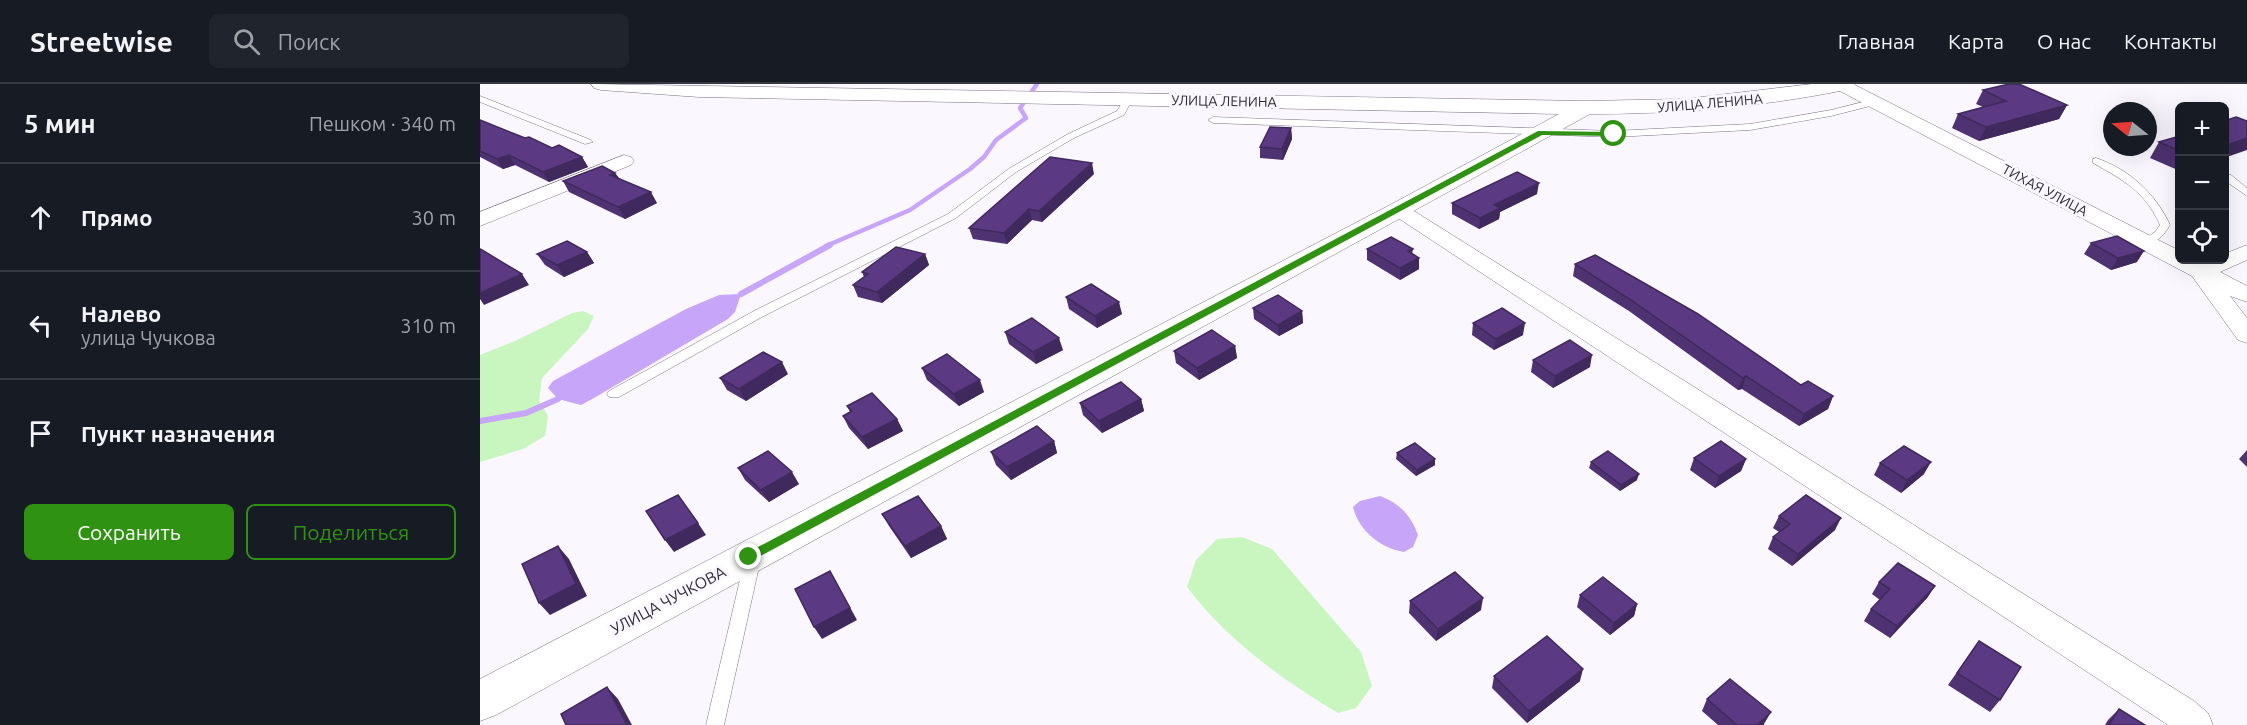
<!DOCTYPE html>
<html lang="ru">
<meta charset="utf-8">
<style>
body{margin:0;font-family:Ubuntu,sans-serif;background:#20242c;color:#f1f3f6}
.controls{position:absolute;right:18px;top:18px;display:grid;overflow:hidden;border-radius:9px;box-shadow:0 6px 24px #0002}
.controls button{width:54px;height:54px;display:grid;place-items:center;padding:0;border:0;border-bottom:2px solid #363941;background:#171b24;color:#f1f3f6;font:30px sans-serif}
.compass{position:absolute;left:1623px;top:18px;width:54px;height:54px;border-radius:50%;background:#171b24;box-shadow:0 6px 24px #0002;rotate:287deg}
.stop{position:absolute;width:18px;height:18px;margin:-14px;border:4px solid #2f9212;border-radius:50%;background:#fff}
.stop.end{background:#2f9212;border-color:#fff;box-shadow:0 2px 6px #0008}
.list{margin:0;padding:0;list-style:none}
h2{display:flex;justify-content:space-between;align-items:center;height:78px;margin:0;padding:0 24px;font-size:26px}
h2 small{font-size:20px;font-weight:400;color:#9ea1a6}
.list li{display:grid;grid-template-columns:39px 1fr auto;gap:18px;align-items:center;box-sizing:border-box;height:108px;padding:0 24px;border-top:2px solid #363941}
.list b{display:block;font-size:22px;white-space:nowrap}
.list p{margin:0;font-size:20px;white-space:nowrap;color:#9ea1a6}
.list em{font-size:20px;font-style:normal;color:#9ea1a6}
.actions{display:flex;gap:12px;padding:18px 24px}
.actions a{flex:1;padding:14px 0;border:2px solid #2f9212;border-radius:9px;text-align:center;font-size:21px;color:#2f9212}
.actions .main{background:#2f9212;color:#fff}
.icon{flex:none;width:33px;height:33px;fill:none;stroke:currentColor;stroke-width:2;stroke-linecap:round;stroke-linejoin:round}
.map{position:relative;flex:none;width:1767px;height:641px;overflow:hidden}
header{display:flex;align-items:center;gap:36px;box-sizing:border-box;height:84px;padding:0 30px;background:#171b24;border-bottom:2px solid #363941}
header strong{font-size:28px}
nav{display:flex;gap:33px;margin-inline-start:auto;font-size:21px}
.search{width:420px;height:54px;background:#20242c;display:flex;align-items:center;gap:15px;box-sizing:border-box;padding:0 21px;border-radius:9px;color:#9ea1a6;font-size:22px}
main{display:flex}
aside{flex:1;background:#171b24}
.map>svg:first-child{display:block}
</style>
<header>
<strong>Streetwise</strong>
<div class="search"><svg class="icon" aria-label="search" viewBox="0 0 24 24"><circle cx="10" cy="10" r="6"/><path d="M15 15l6 6"/></svg>Поиск</div>
<nav><a>Главная</a><a>Карта</a><a>О нас</a><a>Контакты</a></nav>
</header>
<main>
<aside>
<h2>5 мин<small>Пешком · 340 m</small></h2>
<ul class="list">
<li><svg class="icon" aria-label="ahead" viewBox="0 0 24 24"><path d="M12 20V5M6 11l6-6 6 6"/></svg><div><b>Прямо</b></div><em>30 m</em></li>
<li><svg class="icon" aria-label="left" viewBox="0 0 24 24"><path d="M17 20v-9H6M10 6l-5 5 5 5"/></svg><div><b>Налево</b><p>улица Чучкова</p></div><em>310 m</em></li>
<li><svg class="icon" aria-label="arrive" viewBox="0 0 24 24"><path d="M6 21V4h12l-3 4 3 4H6"/></svg><div><b>Пункт назначения</b></div></li>
</ul>
<div class="actions"><a class="main">Сохранить</a><a>Поделиться</a></div>
</aside>
<div class="map">
<svg width="1767" height="641" viewBox="0 0 1767 641">
<rect width="100%" height="100%" fill="#faf7ff"/>
<g fill="#c8f6be">
<polygon points="103,227 114,232 108,245 62,294 59,317 68,332 65,352 43,365 0,378 0,271 35,257 92,229"/>
<path d="M762,453L792,465L881,568L892,602L876,624L858,629C802,596 746,555 707,503L716,476L737,455Z"/>
</g>
<g fill="#c7a5f8">
<polygon points="261,210 255,228 248,235 114,314 101,321 78,315 68,304 73,297 206,225 239,211"/>
<path d="M900,412C920,420 930,430 938,451L933,463L924,468C900,464 879,447 873,423L880,417Z"/>
</g>
<g fill="none" stroke-linecap="round" stroke-linejoin="round">
<polyline stroke="#c7a5f8" stroke-width="4.5" points="346,162 430,126 490,85 504,73 516,56 546,34 540,24 557,0"/>
<g stroke="#c7a5f8" stroke-width="6">
<polyline points="261,210 350,161"/>
<polyline points="0,337 46,329 78,315"/>
</g>
<defs>
<g id="lane">
<polygon points="0,12 111,56 113,58 105,60 0,18"/>
<polygon points="648,13 652,16 644,31 594,54 536,88 476,134 282,233 139,313 129,313 127,310 129,307 274,227 468,130 530,84 588,50 637,27 645,14"/>
<polygon points="1395,15 1398,16 1398,20 1351,32 1270,46 1134,53 733,39 728,36 733,33 1134,47 1270,40 1351,26"/>
<path d="M1616,74C1649,85 1676,110 1690,141C1684,151 1674,163 1661,161V157L1675,148L1680,141C1665,107 1643,96 1613,79V75Z"/>
<polygon points="1744,91 1751,91 1767,104 1767,112 1744,96"/>
<polygon points="269,470 275,472 278,487 244,641 226,641 262,487 261,476 263,472"/>
</g>
<g id="street">
<polygon points="1354,0 1373,0 1700,167 1700,176 1716,176 1723,179 1731,176 1744,176 1744,170 1767,161 1767,176 1740,188 1767,202 1767,218 1750,212 1767,234 1767,259 1758,256 1712,192 1356,5"/>
<polygon points="144,71 151,73 154,77 151,81 0,142 0,128"/>
<polygon points="919,120 926,122 1714,617 1728,629 1733,641 1688,641 912,130 909,126 912,122"/>
</g>
<path id="secondary" d="M111,0L1106,17L1204,15L1332,0H1375L1372,4L1365,6C1281,23 1196,30 1110,30L16,631L0,637V595L910,121L1079,30L219,13L121,6L114,4Z"/>
</defs>
<use href="#lane" stroke="#7b7486" stroke-width="1"/>
<use href="#street" stroke="#7b7486" stroke-width="1"/>
<use href="#secondary" stroke="#7b7486" stroke-width="1"/>
<use href="#lane" fill="#fff" fill-rule="evenodd"/>
<use href="#street" fill="#fff" fill-rule="evenodd"/>
<use href="#secondary" fill="#fff" fill-rule="evenodd"/>
</g>
<g fill="#4e3271">
<polygon points="1503,6 1587,21 1579,35 1499,57 1472,44 1478,30 1503,23 1496,20"/>
<polygon points="0,36 45,54 72,64 102,73 108,83 69,98 35,81 23,85 0,73"/>
<polygon points="811,44 812,55 803,76 780,74 780,63"/>
<polygon points="1700,52 1700,87 1670,74 1679,58"/>
<polygon points="135,89 139,94 177,119 145,135 89,108 83,97"/>
<polygon points="614,90 562,138 552,136 527,160 493,155 489,144"/>
<polygon points="1057,110 1020,128 1019,135 999,145 972,130 972,119"/>
<polygon points="1611,159 1657,178 1631,186 1604,170"/>
<polygon points="887,165 933,165 932,170 939,174 939,185 920,196 887,176"/>
<polygon points="107,168 114,179 84,193 65,181 57,170"/>
<polygon points="445,170 449,181 402,219 378,213 373,201 384,193 382,188"/>
<polygon points="1095,180 1321,301 1353,312 1348,325 1319,342 1262,305 1258,306 1149,227 1093,192"/>
<polygon points="586,213 642,230 617,244 589,225"/>
<polygon points="773,224 822,227 823,239 799,252 774,235"/>
<polygon points="993,239 1043,251 1014,266 992,251"/>
<polygon points="525,248 583,266 556,280 529,260"/>
<polygon points="755,262 757,274 719,296 696,279 694,267"/>
<polygon points="1053,276 1110,283 1073,304 1051,288"/>
<polygon points="442,284 504,308 479,322 447,296"/>
<polygon points="308,290 266,317 247,306 240,294"/>
<polygon points="661,315 664,327 622,349 603,331 600,319"/>
<polygon points="367,322 417,335 423,347 388,365 369,344 363,332 370,328"/>
<polygon points="574,357 577,369 531,396 516,381 511,368"/>
<polygon points="1767,366 1767,383 1759,375"/>
<polygon points="917,369 955,381 936,392 916,375"/>
<polygon points="1214,374 1266,375 1261,387 1235,404 1210,386"/>
<polygon points="1111,378 1157,396 1140,407 1109,384"/>
<polygon points="1400,379 1444,390 1421,409 1394,391"/>
<polygon points="258,384 319,400 289,418 265,396"/>
<polygon points="402,430 461,442 467,455 431,474 409,442"/>
<polygon points="1299,432 1355,446 1312,482 1288,465 1293,453 1299,448 1293,444"/>
<polygon points="1399,498 1455,502 1447,514 1410,554 1384,537 1391,525 1400,516 1392,510"/>
<polygon points="1100,511 1157,520 1154,532 1130,551 1097,523"/>
<polygon points="930,517 1001,526 956,557 929,529"/>
<polygon points="1499,557 1520,616 1510,628 1468,601"/>
<polygon points="1014,592 1100,597 1047,639 1012,604"/>
<polygon points="1227,615 1284,640 1284,641 1238,641 1222,627"/>
<polygon points="1639,625 1665,641 1625,641 1628,636"/>
</g>
<g fill="#40295c">
<polygon points="1587,21 1579,35 1499,57 1506,43"/>
<polygon points="811,44 812,55 803,76 802,65"/>
<polygon points="1767,54 1767,66 1744,74 1744,62"/>
<polygon points="29,71 35,81 23,85 17,75"/>
<polygon points="102,73 108,83 69,98 63,88"/>
<polygon points="612,79 614,90 562,138 559,127"/>
<polygon points="135,89 142,99 130,91"/>
<polygon points="1059,99 1057,110 1020,128 1019,135 999,145 1000,134 1014,121"/>
<polygon points="171,108 177,119 145,135 138,123"/>
<polygon points="549,125 552,136 527,160 524,149"/>
<polygon points="1664,167 1657,178 1631,186 1638,174"/>
<polygon points="107,168 114,179 84,193 77,181"/>
<polygon points="445,170 449,181 402,219 397,208"/>
<polygon points="939,174 939,185 920,196 920,184"/>
<polygon points="42,190 49,201 4,221 0,215 0,209"/>
<polygon points="639,218 642,230 617,244 615,232"/>
<polygon points="822,227 823,239 799,252 798,241"/>
<polygon points="1045,239 1043,251 1014,266 1016,255"/>
<polygon points="579,254 583,266 556,280 553,268"/>
<polygon points="755,262 757,274 719,296 717,284"/>
<polygon points="1112,271 1110,283 1073,304 1075,292"/>
<polygon points="302,278 308,290 266,317 259,305"/>
<polygon points="1266,292 1262,305 1258,306 1263,294"/>
<polygon points="500,296 504,308 479,322 474,310"/>
<polygon points="1353,312 1348,325 1319,342 1324,330"/>
<polygon points="661,315 664,327 622,349 619,337"/>
<polygon points="417,335 423,347 388,365 382,353"/>
<polygon points="574,357 577,369 531,396 527,383"/>
<polygon points="955,375 955,381 936,392 937,386"/>
<polygon points="1266,375 1261,387 1235,404 1239,392"/>
<polygon points="1451,378 1444,390 1421,409 1427,396"/>
<polygon points="312,388 319,400 289,418 281,406"/>
<polygon points="1159,390 1157,396 1140,407 1141,401"/>
<polygon points="1361,434 1355,446 1312,482 1318,470"/>
<polygon points="218,439 226,451 194,468 185,456"/>
<polygon points="461,442 467,455 431,474 425,462"/>
<polygon points="78,462 89,475 107,512 70,531 59,519"/>
<polygon points="350,487 377,536 342,555 334,543"/>
<polygon points="1455,502 1447,514 1410,554 1417,542"/>
<polygon points="1003,514 1001,526 956,557 958,545"/>
<polygon points="1157,520 1154,532 1130,551 1134,539"/>
<polygon points="1103,585 1100,597 1047,639 1049,627"/>
<polygon points="127,603 138,615 152,641 147,641"/>
<polygon points="1291,628 1284,640 1284,641 1277,641"/>
</g>
<g fill="#5b3a83" stroke="#40295c" stroke-width="1.5">
<polygon points="1529,0 1539,0 1587,21 1506,43 1478,30 1526,17 1503,6"/>
<polygon points="1756,33 1767,37 1767,54 1744,62 1744,37"/>
<polygon points="0,36 45,54 49,53 72,64 79,61 102,73 63,88 29,71 17,75 0,67"/>
<polygon points="790,43 811,44 802,65 780,63"/>
<polygon points="1700,52 1700,67 1679,58"/>
<polygon points="570,73 612,79 559,127 549,125 524,149 489,144"/>
<polygon points="122,82 135,89 130,91 171,108 138,123 83,97"/>
<polygon points="1037,88 1059,99 1014,121 1020,124 1000,134 972,119"/>
<polygon points="1637,152 1664,167 1638,174 1611,159"/>
<polygon points="911,153 933,165 928,167 939,174 920,184 887,165"/>
<polygon points="87,157 107,168 77,181 57,170"/>
<polygon points="416,163 445,170 397,208 373,201 388,190 382,188"/>
<polygon points="0,165 2,166 42,190 0,209"/>
<polygon points="1115,171 1218,230 1321,301 1328,297 1353,312 1324,330 1266,292 1263,294 1151,216 1095,180"/>
<polygon points="611,200 639,218 615,232 586,213"/>
<polygon points="798,211 822,227 798,241 773,224"/>
<polygon points="1022,224 1045,239 1016,255 993,239"/>
<polygon points="552,234 579,254 553,268 525,248"/>
<polygon points="732,246 755,262 717,284 694,267"/>
<polygon points="1090,256 1112,271 1075,292 1053,276"/>
<polygon points="283,268 302,278 259,305 240,294"/>
<polygon points="467,270 500,296 474,310 442,284"/>
<polygon points="641,298 661,315 619,337 600,319"/>
<polygon points="392,309 417,335 382,353 363,332 372,327 367,322"/>
<polygon points="557,342 574,357 527,383 511,368"/>
<polygon points="1241,357 1266,375 1239,392 1214,374"/>
<polygon points="935,359 955,375 937,386 917,369"/>
<polygon points="1424,362 1451,378 1427,396 1400,379"/>
<polygon points="288,367 312,388 281,406 258,384"/>
<polygon points="1128,367 1159,390 1141,401 1111,378"/>
<polygon points="198,411 218,439 185,456 166,427"/>
<polygon points="1326,411 1361,434 1318,470 1293,453 1310,440 1299,432"/>
<polygon points="438,412 461,442 425,462 402,430"/>
<polygon points="78,462 96,500 59,519 42,480"/>
<polygon points="1418,479 1455,502 1417,542 1391,525 1410,505 1399,498"/>
<polygon points="350,487 370,524 334,543 315,505"/>
<polygon points="975,488 1003,514 958,545 930,517"/>
<polygon points="1123,493 1157,520 1134,539 1100,511"/>
<polygon points="1067,552 1103,585 1049,627 1014,592"/>
<polygon points="1499,557 1541,583 1520,616 1477,589"/>
<polygon points="1250,595 1291,628 1277,641 1257,641 1227,615"/>
<polygon points="127,603 147,641 86,641 81,630"/>
<polygon points="1639,625 1665,641 1629,641"/>
</g>
<polygon fill="#2f9212" points="1058,47 1134,48 1137,50 1134,52 1062,51 273,476 265,476 265,470"/>
<g text-anchor="middle" dominant-baseline="central" stroke-width="6" stroke-linejoin="round" paint-order="stroke">
<g font-size="14" fill="#302d35" stroke="#faf7ff">
<text transform="translate(744 17) rotate(1)">УЛИЦА ЛЕНИНА</text>
<text transform="translate(1230 19) rotate(-5)">УЛИЦА ЛЕНИНА</text>
<text transform="translate(1565 106) rotate(28)">ТИХАЯ УЛИЦА</text>
</g>
<g font-size="16" fill="#302d35" stroke="#faf7ff">
<text transform="translate(188 516) rotate(-28)">УЛИЦА ЧУЧКОВА</text>
</g>
</g>
</svg>
<div class="controls">
<button>+</button>
<button>−</button>
<button><svg class="icon" aria-label="locate" viewBox="0 0 24 24"><circle cx="12" cy="12" r="6"/><path d="M12 2v4M12 18v4M2 12h4M18 12h4"/></svg></button>
</div>
<svg class="compass" viewBox="-18 -18 36 36"><path d="M0-13l5 13h-10z" fill="#e53935"/><path d="M0 13l5-13h-10z" fill="#9ea1a6"/></svg>
<div class="stop" style="left:1134px;top:50px"></div>
<div class="stop end" style="left:269px;top:473px"></div>
</div>
</main>
